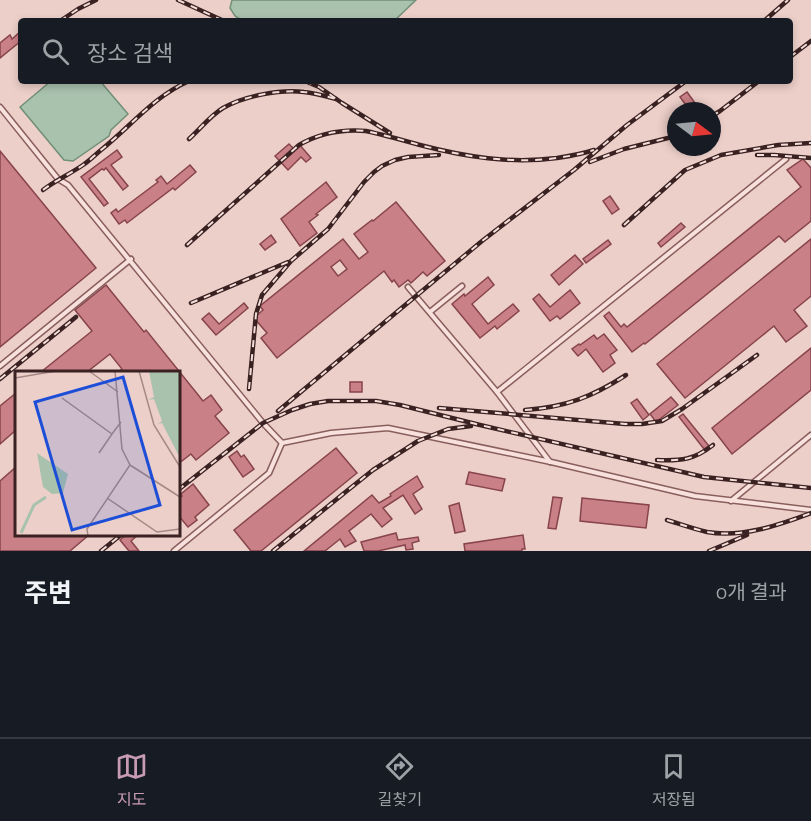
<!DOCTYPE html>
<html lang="ko">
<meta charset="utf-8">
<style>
body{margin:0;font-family:"Zilla Slab","Noto Sans KR",serif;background:#242831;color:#f1f3f6}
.compass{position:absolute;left:667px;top:102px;width:54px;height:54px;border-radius:50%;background:#171b24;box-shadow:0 3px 9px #0003;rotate:106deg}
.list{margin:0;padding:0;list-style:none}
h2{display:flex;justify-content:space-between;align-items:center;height:78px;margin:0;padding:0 24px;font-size:26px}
h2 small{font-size:20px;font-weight:400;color:#9ea1a6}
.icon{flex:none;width:33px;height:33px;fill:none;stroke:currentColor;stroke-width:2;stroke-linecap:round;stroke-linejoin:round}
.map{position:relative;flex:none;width:811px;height:551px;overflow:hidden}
.search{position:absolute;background:#171b24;box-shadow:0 3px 9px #0003;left:18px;right:18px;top:18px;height:66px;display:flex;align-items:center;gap:15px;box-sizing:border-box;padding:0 21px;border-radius:6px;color:#9ea1a6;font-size:22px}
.sheet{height:186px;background:#171b24}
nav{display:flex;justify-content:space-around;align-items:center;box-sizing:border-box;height:84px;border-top:2px solid #363941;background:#171b24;font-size:16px;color:#9ea1a6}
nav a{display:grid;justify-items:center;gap:3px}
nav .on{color:#c89bb5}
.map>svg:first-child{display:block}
</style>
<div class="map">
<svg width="811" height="551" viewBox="0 0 811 551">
<rect width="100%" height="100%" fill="#edcfc9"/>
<g fill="#a9c2ae" stroke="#709077" stroke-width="1.5">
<polygon points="232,0 416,0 394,21 243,21 235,16 230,8"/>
<polygon points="51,81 100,81 128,114 111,130 109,136 73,161 64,160 20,107"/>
</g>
<g fill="#ca8087" stroke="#87444c" stroke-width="1.5" fill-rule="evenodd">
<polygon points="21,31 21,41 0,58 0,43 10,35 12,39"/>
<polygon points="687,92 698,107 693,111 690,111 680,97"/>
<polygon points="289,144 294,149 299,144 311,158 306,162 301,157 288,170 275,156"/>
<polygon points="117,150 122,157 111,165 128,186 123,190 106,168 104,170 102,169 89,179 108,203 104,206 81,177"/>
<polygon points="0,151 96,268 0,347"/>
<polygon points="803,159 811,168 811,221 785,242 779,236 645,344 644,343 632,352 604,316 609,312 621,327 624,324 627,327 801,187 787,170"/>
<polygon points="190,165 196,172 175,190 173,188 127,223 125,220 119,224 111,213 116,209 118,212 158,182 156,180 161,176 167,184"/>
<polygon points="326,182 337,197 316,214 318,215 309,222 317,233 300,246 281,219"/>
<polygon points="610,196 619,209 612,214 603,201"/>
<path d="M396,202L445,261L427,276L423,272L411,283L408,280L399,287L394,280L392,282L384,271L277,358L261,338L267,333L254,318L263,310L260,306L343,239L359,259L368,252L354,234L372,220L373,221ZM340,260L347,269L338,276L331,267Z"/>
<polygon points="681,223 685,227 661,247 658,243"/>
<polygon points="271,235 276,242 265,250 260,244"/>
<polygon points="811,239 811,296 794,310 807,326 786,342 774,326 685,398 657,364"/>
<polygon points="608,240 611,244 586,263 583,259"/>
<polygon points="575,255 583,264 559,285 551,275"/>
<polygon points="488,277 494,285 472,304 488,324 513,304 519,311 497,329 495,326 480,338 452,304 464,294 465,296"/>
<polygon points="106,285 144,332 146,330 203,401 211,395 222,410 215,416 229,433 196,460 191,454 178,464 178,372 118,372 122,369 110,354 87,372 41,372 92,331 75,310"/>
<polygon points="570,290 580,303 560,319 557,316 550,321 533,299 539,294 550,307"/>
<polygon points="244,303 248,308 216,335 202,319 209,313 219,324"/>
<polygon points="604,334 617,350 610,355 615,363 603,372 586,349 578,356 572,349 579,344 580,345 594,335 597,339"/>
<polygon points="811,348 811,390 732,454 712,428"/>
<rect x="350" y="382" width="12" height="10"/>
<polygon points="16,393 16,430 0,444 0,406"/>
<polygon points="671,397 678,405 656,422 650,414"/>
<polygon points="637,399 649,415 643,420 631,403"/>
<polygon points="683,414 709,446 704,449 679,417"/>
<polygon points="336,448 357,473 261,551 251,551 234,530"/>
<polygon points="237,451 241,457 244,455 254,469 243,477 229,457"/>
<polygon points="16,467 16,534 90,534 70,551 0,551 0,481"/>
<polygon points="469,472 505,479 502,491 466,484"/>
<polygon points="417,476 423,487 413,494 422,509 415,514 403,495 383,508 392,519 382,527 371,514 349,531 356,541 345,547 340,539 325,551 304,551 372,495 379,503 391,496 390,494"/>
<polygon points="193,484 209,505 195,517 197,520 188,527 178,515 178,500 182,496 181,494"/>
<polygon points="553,497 562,498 556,529 548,528"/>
<polygon points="582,498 649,505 646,528 580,521"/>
<polygon points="459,503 465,531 455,533 449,506"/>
<polygon points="396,533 398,540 418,537 419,541 412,543 413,549 406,550 405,545 378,551 364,551 361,542"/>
<polygon points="127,534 139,534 131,541 139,551 129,551 120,540"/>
<polygon points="523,535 525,549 522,549 522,551 465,551 464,544"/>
</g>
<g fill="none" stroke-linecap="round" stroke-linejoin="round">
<defs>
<g id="lane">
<polyline points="0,107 58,179 68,185 263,423 282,443 331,433 388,428 551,462 695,496 811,510"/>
<polyline points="408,287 497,392"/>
<polyline points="430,312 462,286"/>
<polyline points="0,366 131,259"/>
<polyline points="550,462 497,392 786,159"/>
<polyline points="731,501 811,435"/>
<polyline points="174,551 269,473 282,443"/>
</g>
</defs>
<use href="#lane" stroke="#895f5e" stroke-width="7"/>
<use href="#lane" stroke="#f8e1dc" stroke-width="4"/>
<defs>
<g id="rail">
<polyline points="178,0 224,21"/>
<polyline points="60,21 78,9 96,0"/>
<polyline points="764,21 788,0"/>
<polyline points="790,57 811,41"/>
<polyline points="305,81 319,87 342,103 390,133"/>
<polyline points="712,116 720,111 759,81"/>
<path d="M189,139C200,129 210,116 223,108C244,96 280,89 304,92C315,93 325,96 336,99"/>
<polyline points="757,155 774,155 811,158"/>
<polyline points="590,162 624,149 676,136"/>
<path d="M43,190C56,180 70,174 83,165C89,161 95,155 101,150C131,126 153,97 189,81"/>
<polyline points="624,225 685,170 721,155 778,145 811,143"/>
<path d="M187,245L299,145C320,133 342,129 366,131C384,135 402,140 420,145C466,157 510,164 557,158C570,156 582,154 594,150"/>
<polyline points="191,303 288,262"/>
<polyline points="0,379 76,317"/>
<polyline points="249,389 256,314 262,295 291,261 328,229 364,182 374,172 382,166 395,160 408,157 439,155"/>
<polyline points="439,408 625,424 642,424 662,421 682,409 757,355"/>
<path d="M525,410C566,407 592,397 626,375"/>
<polyline points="278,411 482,241 574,170 627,125 686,81"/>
<path d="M657,460C681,461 694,460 713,445"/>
<polyline points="178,490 263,423 292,410 310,404 328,401 376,401 400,405 480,425 704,477 811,488"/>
<path d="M667,520C680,524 694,529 707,532C742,538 779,525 811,513"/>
<polyline points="101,551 122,534"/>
<polyline points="273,551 348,490 373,470 418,441 448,429 471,426"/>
<polyline points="709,551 747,535"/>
</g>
</defs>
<use href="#rail" stroke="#3a2122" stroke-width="4.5"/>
<use href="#rail" stroke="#f5ded8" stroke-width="2" stroke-dasharray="7" stroke-linecap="butt"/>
</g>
<g transform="translate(15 371)">
<rect width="165" height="165" fill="#edcfc9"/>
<path d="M134,0H165V87L147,52L143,53L147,50L139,28L133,29L139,26ZM22,82L53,103L48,122L37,123L28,116Z" fill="#a9c2ae"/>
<path fill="none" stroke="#a9c2ae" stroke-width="3" d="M6,162L19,134L31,126"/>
<path fill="none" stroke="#a58986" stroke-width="1.5" d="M74,0L103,21M124,0L139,54L165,96M0,7L41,0M47,27L97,63L106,51M84,82L97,63M115,94L165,126M92,127L142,161L165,158M73,165L72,158L115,94L107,78L100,0"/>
<path fill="#1d4ed8" fill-opacity="0.15" stroke="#1d4ed8" stroke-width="3" d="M108,6L145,134L57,159L20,31Z"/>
<rect width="165" height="165" fill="none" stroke="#3a2122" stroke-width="3"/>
</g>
</svg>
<svg class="compass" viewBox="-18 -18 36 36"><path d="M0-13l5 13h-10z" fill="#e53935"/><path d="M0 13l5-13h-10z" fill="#9ea1a6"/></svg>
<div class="search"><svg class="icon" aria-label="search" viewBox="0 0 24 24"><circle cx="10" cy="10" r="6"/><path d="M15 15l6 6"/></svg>장소 검색</div>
</div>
<section class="sheet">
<h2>주변<small>0개 결과</small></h2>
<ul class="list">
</ul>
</section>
<nav>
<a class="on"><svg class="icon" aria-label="map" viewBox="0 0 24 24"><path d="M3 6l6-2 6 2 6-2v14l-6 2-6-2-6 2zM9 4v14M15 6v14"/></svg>지도</a>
<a><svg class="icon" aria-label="directions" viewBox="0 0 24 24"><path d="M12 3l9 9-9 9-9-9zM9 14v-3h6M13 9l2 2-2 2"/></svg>길찾기</a>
<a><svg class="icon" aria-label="saved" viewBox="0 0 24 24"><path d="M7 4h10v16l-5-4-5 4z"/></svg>저장됨</a>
</nav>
